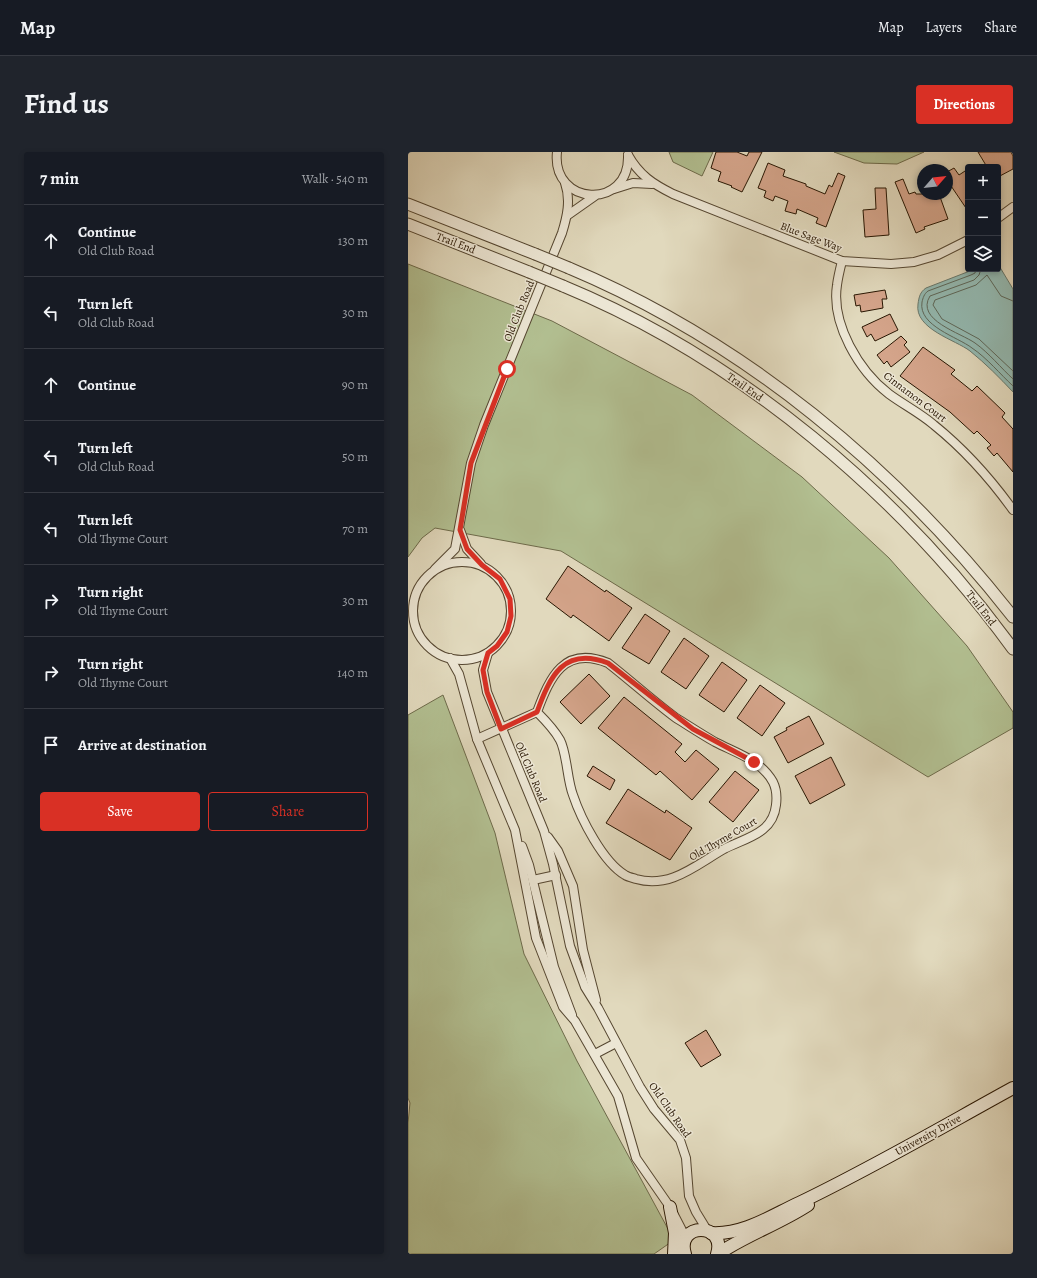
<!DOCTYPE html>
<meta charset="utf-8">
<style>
body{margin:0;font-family:Alegreya,serif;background:#20242c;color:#f1f3f6}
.controls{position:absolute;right:12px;top:12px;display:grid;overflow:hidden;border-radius:4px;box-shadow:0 2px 6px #0003}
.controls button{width:36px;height:36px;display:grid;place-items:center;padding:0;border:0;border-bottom:1px solid #363941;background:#171b24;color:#f1f3f6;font:20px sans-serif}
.compass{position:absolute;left:509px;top:12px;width:36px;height:36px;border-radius:50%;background:#171b24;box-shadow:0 2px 6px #0003;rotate:62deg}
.stop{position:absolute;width:12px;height:12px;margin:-9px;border:3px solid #d93025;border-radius:50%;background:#fff}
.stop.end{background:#d93025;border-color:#fff;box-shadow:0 1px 4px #0008}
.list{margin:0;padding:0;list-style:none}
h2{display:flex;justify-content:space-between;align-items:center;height:52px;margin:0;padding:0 16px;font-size:17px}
h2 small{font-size:13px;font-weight:400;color:#9ea1a6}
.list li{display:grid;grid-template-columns:26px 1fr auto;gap:12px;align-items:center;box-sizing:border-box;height:72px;padding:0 16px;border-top:1px solid #363941}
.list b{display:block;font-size:15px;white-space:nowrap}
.list p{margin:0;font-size:13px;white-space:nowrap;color:#9ea1a6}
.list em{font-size:13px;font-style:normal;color:#9ea1a6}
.actions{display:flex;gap:8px;padding:12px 16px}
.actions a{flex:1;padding:9px 0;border:1px solid #d93025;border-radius:4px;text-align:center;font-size:14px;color:#d93025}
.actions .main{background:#d93025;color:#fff}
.icon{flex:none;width:22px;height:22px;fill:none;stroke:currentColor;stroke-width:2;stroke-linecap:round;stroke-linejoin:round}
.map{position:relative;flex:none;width:605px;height:1102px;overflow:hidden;border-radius:4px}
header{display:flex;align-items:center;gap:24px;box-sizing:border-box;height:56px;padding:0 20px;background:#171b24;border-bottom:1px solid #363941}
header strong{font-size:19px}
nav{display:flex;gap:22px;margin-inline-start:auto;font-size:14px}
.intro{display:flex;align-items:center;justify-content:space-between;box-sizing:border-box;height:96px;padding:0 24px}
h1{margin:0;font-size:28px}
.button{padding:10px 18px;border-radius:4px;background:#d93025;color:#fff;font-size:14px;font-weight:700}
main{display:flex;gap:24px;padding:0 24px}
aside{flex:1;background:#171b24;border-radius:4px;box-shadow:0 2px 6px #0003}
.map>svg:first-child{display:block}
</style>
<header>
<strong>Map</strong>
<nav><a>Map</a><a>Layers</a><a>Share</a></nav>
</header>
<div class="intro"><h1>Find us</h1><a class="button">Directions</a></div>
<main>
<aside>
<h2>7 min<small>Walk · 540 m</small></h2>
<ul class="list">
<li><svg class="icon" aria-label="ahead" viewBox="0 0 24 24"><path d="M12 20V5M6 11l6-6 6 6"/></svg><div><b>Continue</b><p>Old Club Road</p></div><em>130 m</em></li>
<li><svg class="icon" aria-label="left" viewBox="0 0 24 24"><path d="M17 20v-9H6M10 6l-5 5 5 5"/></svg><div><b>Turn left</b><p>Old Club Road</p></div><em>30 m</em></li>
<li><svg class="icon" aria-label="ahead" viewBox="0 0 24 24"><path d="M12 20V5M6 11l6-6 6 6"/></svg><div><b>Continue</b></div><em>90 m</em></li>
<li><svg class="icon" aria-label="left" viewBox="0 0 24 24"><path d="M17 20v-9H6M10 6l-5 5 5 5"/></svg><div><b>Turn left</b><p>Old Club Road</p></div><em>50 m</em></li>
<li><svg class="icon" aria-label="left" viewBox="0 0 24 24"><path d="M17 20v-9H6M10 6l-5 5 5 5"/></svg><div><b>Turn left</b><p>Old Thyme Court</p></div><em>70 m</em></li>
<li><svg class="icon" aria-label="right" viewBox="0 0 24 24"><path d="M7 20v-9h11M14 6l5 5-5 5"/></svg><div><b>Turn right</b><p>Old Thyme Court</p></div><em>30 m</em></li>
<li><svg class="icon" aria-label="right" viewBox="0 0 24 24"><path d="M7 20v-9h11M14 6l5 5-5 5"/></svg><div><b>Turn right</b><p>Old Thyme Court</p></div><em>140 m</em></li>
<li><svg class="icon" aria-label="arrive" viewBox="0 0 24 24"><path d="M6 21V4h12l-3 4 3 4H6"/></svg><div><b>Arrive at destination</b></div></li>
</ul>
<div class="actions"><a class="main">Save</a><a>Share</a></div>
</aside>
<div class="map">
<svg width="605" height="1102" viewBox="0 0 605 1102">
<rect width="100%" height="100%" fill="#e1d9bd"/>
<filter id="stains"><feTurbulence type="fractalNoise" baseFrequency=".005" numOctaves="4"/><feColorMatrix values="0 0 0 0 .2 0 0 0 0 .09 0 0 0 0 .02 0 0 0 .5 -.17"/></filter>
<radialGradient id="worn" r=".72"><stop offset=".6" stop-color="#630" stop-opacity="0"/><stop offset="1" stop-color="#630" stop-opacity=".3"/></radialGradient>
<g fill="#b2bf91" stroke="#6d6a4a">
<polygon points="261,0 305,0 294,24 265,10"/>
<polygon points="426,0 516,0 489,12 456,11"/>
<polygon points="0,112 144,169 284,243 394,325 481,406 559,494 605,560 605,576 520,625 153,399 27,376 14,386 0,405"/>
<polygon points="35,543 87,681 116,802 169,909 266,1088 246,1102 0,1102 0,971 2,951 0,946 0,563"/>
</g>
<path fill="#94bab2" stroke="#69786c" d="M590,112L605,137V240C592,226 577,211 562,199C548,188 506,177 510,152C511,145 512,140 518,136L567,117H590Z"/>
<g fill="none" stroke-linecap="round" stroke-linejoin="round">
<g stroke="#5e685a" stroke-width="1">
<path d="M568,117L567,121L563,123L520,139C516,142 515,146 514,150C510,174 550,185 564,196C579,206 592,222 605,234"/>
<path d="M573,117L571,123L566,128L522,144C507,168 553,181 567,191C581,201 593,216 605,227"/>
<polyline points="605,149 593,144 579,123 568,133 527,148 525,153 534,167 571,187 605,219"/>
</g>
</g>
<g fill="#d4a48a" stroke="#281602">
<polygon points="308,0 329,0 339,4 341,0 354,0 334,40 323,35 324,34 310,29 313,20 303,16"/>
<polygon points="570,0 603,0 605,4 605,17 590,25 590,15 579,15"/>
<polygon points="360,11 377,18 375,24 398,32 398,34 417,42 421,33 424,35 430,21 437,24 418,75 408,71 410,66 389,57 388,62 377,59 380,49 367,44 365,49 356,45 358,39 350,36"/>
<polygon points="546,16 551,23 560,17 560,59 539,28 539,20"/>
<polygon points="495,27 501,42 507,40 508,42 531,42 540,67 516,75 517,77 508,81 487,30"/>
<polygon points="467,36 478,36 481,83 457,85 455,58 468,57"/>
<polygon points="477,138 479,147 474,147 475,156 453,160 452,153 448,154 446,143"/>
<polygon points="482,162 490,178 467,189 463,182 459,185 454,175"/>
<polygon points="493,184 499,190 496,193 502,200 483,215 479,209 476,212 469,203"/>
<polygon points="515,195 547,218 543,222 564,239 569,234 597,261 594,265 605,277 605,320 589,301 586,304 579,296 583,293 569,279 566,282 542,260 492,224"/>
<polygon points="160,414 197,440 198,438 224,456 201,489 165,463 163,466 138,447"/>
<polygon points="237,462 262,479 241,512 214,496"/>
<polygon points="276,486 301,504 278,537 253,520"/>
<polygon points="314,510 339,528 316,560 291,543"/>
<polygon points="181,522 202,544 173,572 152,550"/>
<polygon points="352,533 377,551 354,584 329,566"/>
<polygon points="216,545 274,592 267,600 277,610 288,598 311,617 284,648 252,619 248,623 190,576"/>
<polygon points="401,564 416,592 380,611 366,585 379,578 378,576"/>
<polygon points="423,605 437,633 402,652 387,624"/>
<polygon points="185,614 207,628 202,638 179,624"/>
<polygon points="327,619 351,638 325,670 301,650"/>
<polygon points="220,637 257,661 258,658 284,676 262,708 198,671"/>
<polygon points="298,878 313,903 293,915 277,891"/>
</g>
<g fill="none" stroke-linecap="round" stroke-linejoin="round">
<defs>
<g id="minor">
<path d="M149,0C143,54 222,59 220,3"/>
<path d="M220,3C231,23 245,32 265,42L434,109L483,112L506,110L530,103L560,88"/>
<polyline points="206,37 225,31 244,32"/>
<polyline points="160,63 187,44"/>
<polyline points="590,66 605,55"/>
<path d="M434,109C432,117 430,125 429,133C423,172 451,219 481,242C496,253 512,261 526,273C557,298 582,326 605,358"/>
<polyline points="52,378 59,397 73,412"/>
<circle cx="54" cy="459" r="49"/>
<path d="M27,417L47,397L63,311L76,273L154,81C159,65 163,48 157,31"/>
<polyline points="80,501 75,518 79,540 136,679 145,712 162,794 177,835 190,856 232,935 246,957 272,988 278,1006 281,1044 288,1060 299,1078"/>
<polyline points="42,506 51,522 69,587 107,678 128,786 155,855 167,869 210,944 228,1006 262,1055 278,1086"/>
<path d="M69,587L129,560C137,568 146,577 152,588C159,601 159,628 165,643C173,667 195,710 217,723C220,725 225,726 228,727C262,737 288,713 316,697C337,686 365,682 368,653C369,645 369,638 365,630C353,608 328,601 307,590C293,582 281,574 268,566C245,549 223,529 200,511C156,493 142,525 129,560"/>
<polyline points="140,685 150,699 165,734 175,798 188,848"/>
<polyline points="114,694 121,713 146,815 164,863"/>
<polyline points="125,728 148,723"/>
<polyline points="187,902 208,891"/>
</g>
<g id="tertiary">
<polyline points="0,52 127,102"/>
<polyline points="0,72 121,120"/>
<path d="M161,116C337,190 488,316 605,465"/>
<path d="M155,134C332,207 493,343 605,497"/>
</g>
<g id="secondary">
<polyline points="262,1055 267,1081 266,1102"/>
<path d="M303,1081C335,1083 363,1064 391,1051C464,1016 534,975 605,936"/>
<path d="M277,1102C267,1070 319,1070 309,1102"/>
<path d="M310,1102C338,1083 371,1072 400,1053"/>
</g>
</defs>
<use href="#minor" stroke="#564731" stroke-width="10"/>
<use href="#tertiary" stroke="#564731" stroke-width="13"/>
<use href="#secondary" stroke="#281602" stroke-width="14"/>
<use href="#minor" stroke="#ece6d4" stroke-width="8"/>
<use href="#tertiary" stroke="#ece6d4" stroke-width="11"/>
<use href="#secondary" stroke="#ece6d4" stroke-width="12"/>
<defs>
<g id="tertiary-bridge">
<polyline points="127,102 161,116"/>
<polyline points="121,120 155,134"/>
</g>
</defs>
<use href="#tertiary-bridge" stroke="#564731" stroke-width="13" stroke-linecap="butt"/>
<use href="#tertiary-bridge" stroke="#ece6d4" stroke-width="11"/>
</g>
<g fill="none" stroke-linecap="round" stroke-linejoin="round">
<path stroke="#d93025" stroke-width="5" d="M99,217L63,311L52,378L59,397L74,413L92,427L102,447L103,464L99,480L89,494L80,501L75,518L79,540L93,577L129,560C142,524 156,494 200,511L285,577L346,610"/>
</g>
<g text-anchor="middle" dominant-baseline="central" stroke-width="3" stroke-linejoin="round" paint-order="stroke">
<g font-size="11" fill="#281602" stroke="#ece6d4">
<text transform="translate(403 85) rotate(21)">Blue Sage Way</text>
<text transform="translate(48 91) rotate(21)">Trail End</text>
<text transform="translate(111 159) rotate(-68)">Old Club Road</text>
<text transform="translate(337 235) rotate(35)">Trail End</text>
<text transform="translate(507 245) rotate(37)">Cinnamon Court</text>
<text transform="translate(573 456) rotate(52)">Trail End</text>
<text transform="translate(123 620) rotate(67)">Old Club Road</text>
<text transform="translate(315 687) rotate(-30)">Old Thyme Court</text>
<text transform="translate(262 958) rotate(55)">Old Club Road</text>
<text transform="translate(520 983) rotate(-29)">University Drive</text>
</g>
</g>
<rect width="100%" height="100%" filter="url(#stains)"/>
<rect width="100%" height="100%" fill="url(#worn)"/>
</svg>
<div class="controls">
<button>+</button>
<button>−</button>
<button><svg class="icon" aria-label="layers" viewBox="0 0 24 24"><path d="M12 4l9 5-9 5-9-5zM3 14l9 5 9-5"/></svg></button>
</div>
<svg class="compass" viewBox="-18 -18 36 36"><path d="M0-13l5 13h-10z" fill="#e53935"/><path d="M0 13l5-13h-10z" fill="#9ea1a6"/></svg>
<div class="stop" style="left:99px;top:217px"></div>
<div class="stop end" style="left:346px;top:610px"></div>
</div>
</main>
